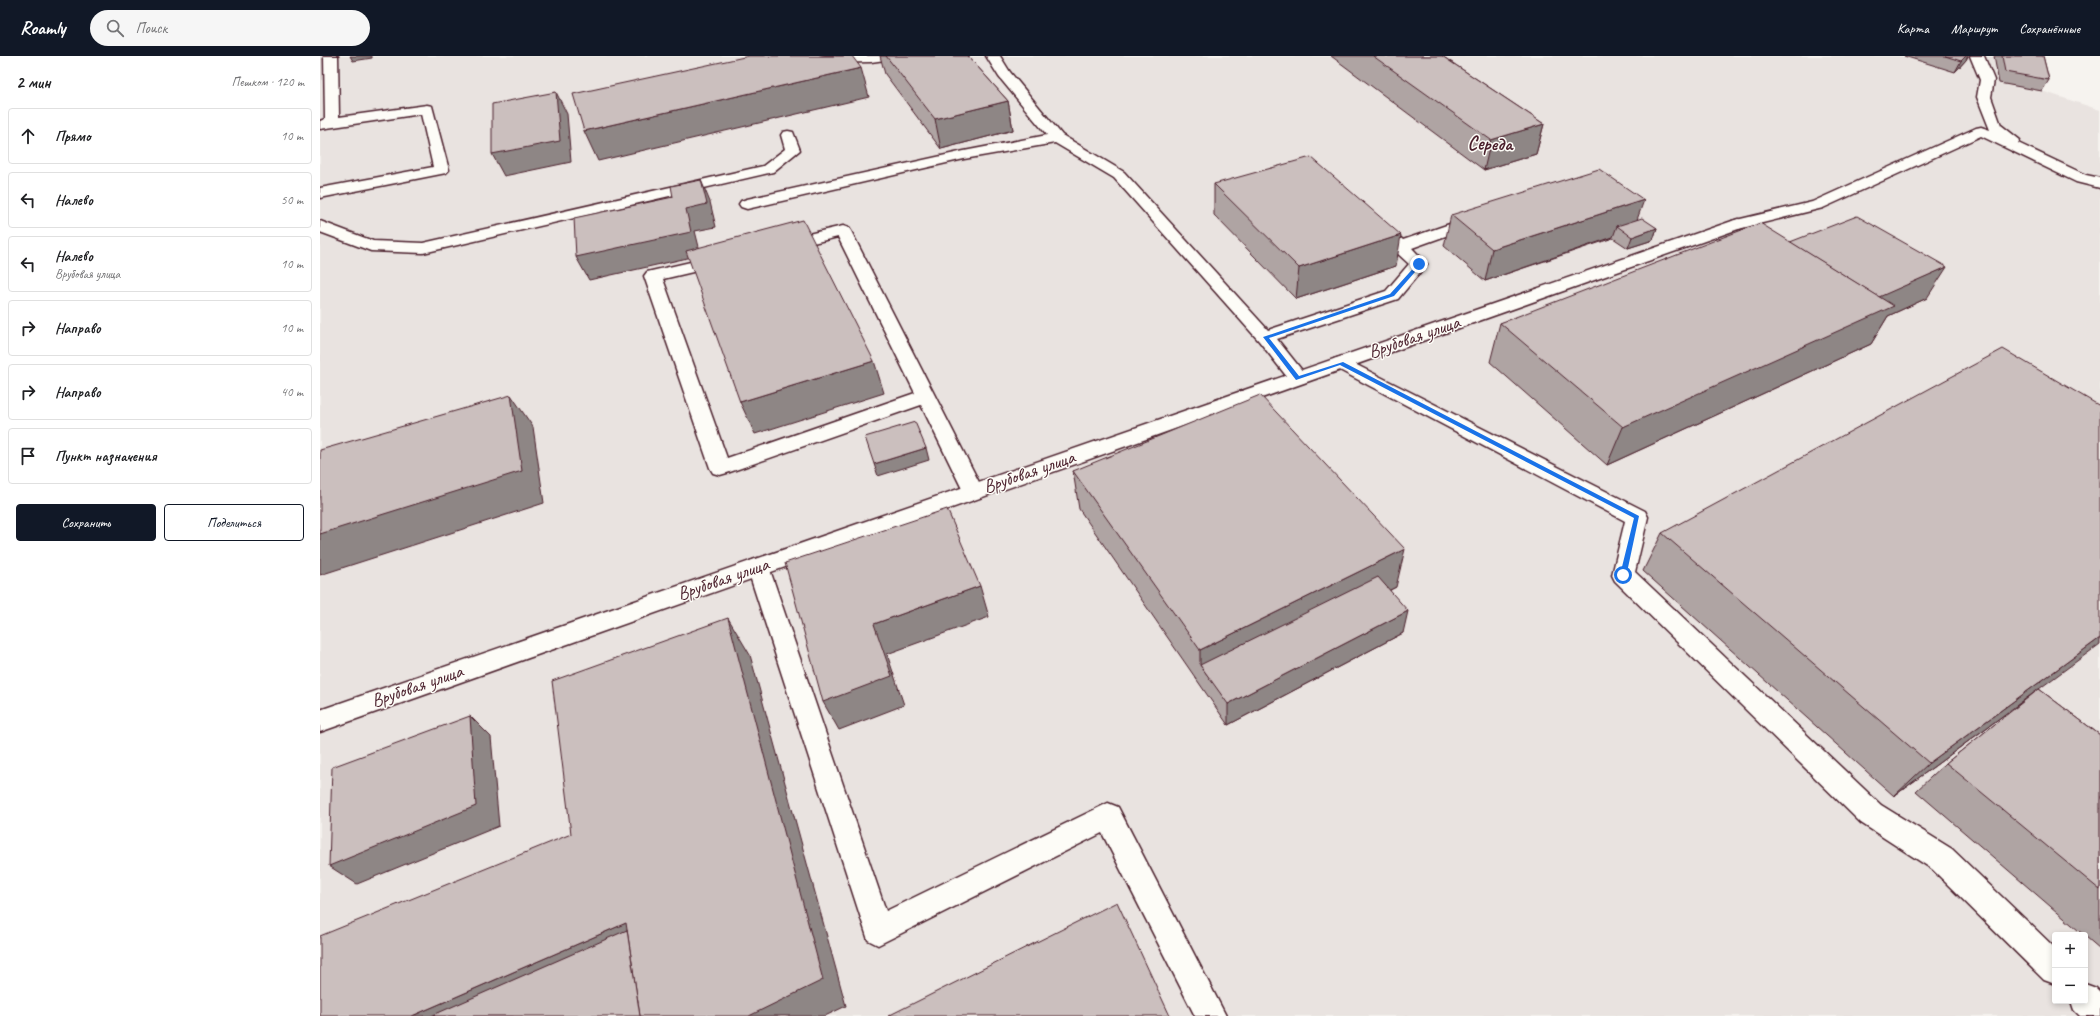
<!DOCTYPE html>
<html lang="ru">
<meta charset="utf-8">
<style>
body{margin:0;font-family:Caveat,sans-serif;background:#f6f6f6;color:#202124}
.controls{position:absolute;right:12px;bottom:12px;display:grid;overflow:hidden;border-radius:4px;box-shadow:0 2px 6px #0003}
.controls button{width:36px;height:36px;display:grid;place-items:center;padding:0;border:0;border-bottom:1px solid #e0e0e0;background:#fff;color:#202124;font:20px sans-serif}
.stop{position:absolute;width:12px;height:12px;margin:-9px;border:3px solid #1a73e8;border-radius:50%;background:#fff}
.stop.end{background:#1a73e8;border-color:#fff;box-shadow:0 1px 4px #0008}
.list{margin:0;padding:0;list-style:none}
h2{display:flex;justify-content:space-between;align-items:center;height:52px;margin:0;padding:0 16px;font-size:17px}
h2 small{font-size:13px;font-weight:400;color:#757577}
.list li{display:grid;grid-template-columns:26px 1fr auto;gap:12px;align-items:center;box-sizing:border-box;height:56px;margin:0 8px 8px;padding:0 8px;border:1px solid #e0e0e0;border-radius:4px}
.list b{display:block;font-size:15px;white-space:nowrap}
.list p{margin:0;font-size:13px;white-space:nowrap;color:#757577}
.list em{font-size:13px;font-style:normal;color:#757577}
.actions{display:flex;gap:8px;padding:12px 16px}
.actions a{flex:1;padding:9px 0;border:1px solid #111827;border-radius:4px;text-align:center;font-size:14px;color:#111827}
.actions .main{background:#111827;color:#fff}
.icon{flex:none;width:22px;height:22px;fill:none;stroke:currentColor;stroke-width:2;stroke-linecap:round;stroke-linejoin:round}
.map{position:relative;flex:none;width:1780px;height:960px;overflow:hidden}
header{display:flex;align-items:center;gap:24px;box-sizing:border-box;height:56px;padding:0 20px;background:#111827;color:#fff}
header strong{font-size:19px}
nav{display:flex;gap:22px;margin-inline-start:auto;font-size:14px}
.search{width:280px;height:36px;background:#f6f6f6;display:flex;align-items:center;gap:10px;box-sizing:border-box;padding:0 14px;border-radius:22px;color:#757577;font-size:15px}
main{display:flex}
aside{flex:1;background:#fff}
.map>svg:first-child{display:block}
</style>
<header>
<strong>Roamly</strong>
<div class="search"><svg class="icon" aria-label="search" viewBox="0 0 24 24"><circle cx="10" cy="10" r="6"/><path d="M15 15l6 6"/></svg>Поиск</div>
<nav><a>Карта</a><a>Маршрут</a><a>Сохранённые</a></nav>
</header>
<main>
<aside>
<h2>2 мин<small>Пешком · 120 m</small></h2>
<ul class="list">
<li><svg class="icon" aria-label="ahead" viewBox="0 0 24 24"><path d="M12 20V5M6 11l6-6 6 6"/></svg><div><b>Прямо</b></div><em>10 m</em></li>
<li><svg class="icon" aria-label="left" viewBox="0 0 24 24"><path d="M17 20v-9H6M10 6l-5 5 5 5"/></svg><div><b>Налево</b></div><em>50 m</em></li>
<li><svg class="icon" aria-label="left" viewBox="0 0 24 24"><path d="M17 20v-9H6M10 6l-5 5 5 5"/></svg><div><b>Налево</b><p>Врубовая улица</p></div><em>10 m</em></li>
<li><svg class="icon" aria-label="right" viewBox="0 0 24 24"><path d="M7 20v-9h11M14 6l5 5-5 5"/></svg><div><b>Направо</b></div><em>10 m</em></li>
<li><svg class="icon" aria-label="right" viewBox="0 0 24 24"><path d="M7 20v-9h11M14 6l5 5-5 5"/></svg><div><b>Направо</b></div><em>40 m</em></li>
<li><svg class="icon" aria-label="arrive" viewBox="0 0 24 24"><path d="M6 21V4h12l-3 4 3 4H6"/></svg><div><b>Пункт назначения</b></div></li>
</ul>
<div class="actions"><a class="main">Сохранить</a><a>Поделиться</a></div>
</aside>
<div class="map">
<svg width="1780" height="960" viewBox="0 0 1780 960">
<rect width="100%" height="100%" fill="#f6f3ef"/>
<filter id="ink" filterUnits="userSpaceOnUse"><feTurbulence type="fractalNoise" baseFrequency=".025" numOctaves="2"/><feDisplacementMap in="SourceGraphic" scale="8" xChannelSelector="R" yChannelSelector="G"/><feConvolveMatrix kernelMatrix="1 2 1 2 8 2 1 2 1" color-interpolation-filters="sRGB"/></filter>
<g filter="url(#ink)">
<path fill="#e9e3e0" fill-rule="evenodd" d="M0,0H1718L1722,35L1780,54V960H0ZM1735,879H1765V945H1735Z"/>
<g fill="none" stroke-linecap="round" stroke-linejoin="round">
<defs>
<g id="lane">
<polygon points="4,0 18,0 19,61 107,49 112,50 129,114 126,117 0,142 0,132 113,111 101,58 0,73 0,65 5,63"/>
<polygon points="505,0 574,0 572,3 551,6 500,7 498,4 500,1"/>
<polygon points="666,0 680,0 690,16 742,79 804,116 948,274 1066,235 1089,208 1052,174 1050,171 1052,168 1064,168 1083,184 1150,161 1162,161 1164,164 1162,167 1092,192 1107,208 1078,243 957,283 988,322 985,326 978,328 971,326 939,285 794,122 735,87 644,103 427,153 421,151 419,148 421,145 427,143 644,95 727,79 679,21"/>
<polygon points="1650,0 1664,0 1674,24 1671,41 1681,69 1700,84 1698,87 1766,119 1780,122 1780,132 1756,126 1661,80 1503,152 1418,173 1412,171 1410,168 1412,165 1492,146 1656,72 1661,71 1670,74 1657,41 1660,24"/>
<polygon points="468,75 473,76 480,94 453,116 103,197 51,195 0,176 0,165 53,185 103,187 443,110 465,93 461,79 463,76"/>
<polygon points="523,170 529,172 531,175 664,436 660,441 653,444 646,441 601,349 407,417 400,419 393,417 390,412 324,220 327,216 401,199 407,200 409,204 407,208 343,223 407,402 595,337 518,181 464,194 458,193 456,189 458,185"/>
<polygon points="1021,301 1325,455 1328,461 1315,516 1561,749 1632,793 1735,892 1735,928 1724,924 1612,813 1541,767 1295,525 1292,519 1305,465 1014,311 1012,307 1014,303"/>
<polygon points="438,502 446,505 449,511 566,855 788,747 798,751 906,960 875,960 782,777 558,889 548,884 427,511 430,505"/>
<polygon points="1765,928 1776,932 1780,936 1780,960 1760,960 1754,954 1751,945 1765,945"/>
</g>
<polygon id="street" points="1418,163 1424,165 1426,168 1424,171 0,676 0,654"/>
</defs>
<use href="#lane" stroke="#4a1f2b" stroke-width="3"/>
<use href="#street" stroke="#4a1f2b" stroke-width="3"/>
<use href="#lane" fill="#fdfcf7" fill-rule="evenodd"/>
<use href="#street" fill="#fdfcf7" fill-rule="evenodd"/>
</g>
<g fill="#afa4a3" stroke="#4a1f2b">
<polygon points="560,0 648,0 688,45 693,74 621,93 565,18"/>
<polygon points="1011,0 1122,0 1224,68 1216,98 1164,114"/>
<polygon points="1584,0 1648,0 1646,4 1635,16"/>
<polygon points="1674,0 1723,0 1729,24 1722,35 1679,27"/>
<polygon points="894,128 1076,210 976,243 894,159"/>
<polygon points="1131,159 1317,163 1337,172 1333,184 1308,192 1293,182 1165,225 1124,190"/>
<polygon points="1470,186 1607,242 1568,260 1551,288 1287,409 1170,306 1180,267"/>
<polygon points="753,415 1076,531 1070,534 1083,577 908,669 759,453"/>
<polygon points="1342,477 1719,633 1780,679 1780,893 1596,735 1626,707 1714,637 1574,740 1323,515"/>
</g>
<g fill="#8e8685" stroke="#4a1f2b">
<polygon points="30,0 52,0 52,2 33,5"/>
<polygon points="1646,0 1648,0 1646,4 1635,16 1641,5"/>
<polygon points="541,12 549,41 278,105 264,75"/>
<polygon points="236,36 247,58 251,106 184,120 172,98"/>
<polygon points="688,45 693,74 621,93 615,63"/>
<polygon points="1224,68 1216,98 1164,114 1171,84"/>
<polygon points="381,124 390,146 396,171 375,175 381,199 269,224 256,201"/>
<polygon points="1324,144 1313,175 1297,170 1293,181 1165,225 1172,193"/>
<polygon points="1337,172 1333,184 1308,192 1312,181"/>
<polygon points="1081,179 1076,210 976,243 979,212"/>
<polygon points="1627,211 1607,242 1568,260 1551,288 1287,409 1303,371 1550,244"/>
<polygon points="554,305 564,337 435,378 420,346"/>
<polygon points="191,339 213,371 224,447 0,519 0,478"/>
<polygon points="606,392 609,404 558,420 554,408"/>
<polygon points="1085,493 1076,531 891,624 880,609 880,594"/>
<polygon points="660,530 669,561 567,598 584,649 519,674 503,646 554,568"/>
<polygon points="1088,555 1083,577 908,669 908,648"/>
<polygon points="408,562 430,599 526,950 505,960 429,960"/>
<polygon points="1780,582 1780,588 1574,740 1609,707"/>
<polygon points="150,660 171,681 179,770 37,828 9,810"/>
<polygon points="306,867 339,895 193,960 92,960"/>
</g>
<g fill="#cbbfbe" stroke="#4a1f2b">
<polygon points="429,0 532,0 541,12 264,75 253,38"/>
<polygon points="566,0 648,0 688,45 615,63"/>
<polygon points="1053,0 1122,0 1224,68 1171,84"/>
<polygon points="1625,0 1646,0 1641,5"/>
<polygon points="1682,0 1723,0 1729,24 1685,16"/>
<polygon points="236,36 240,85 172,98 172,48"/>
<polygon points="991,101 1081,179 979,212 894,128"/>
<polygon points="1279,113 1324,144 1172,193 1131,159"/>
<polygon points="381,124 387,148 366,153 371,176 256,201 254,162 353,141 351,130"/>
<polygon points="1537,160 1627,211 1559,241 1470,186"/>
<polygon points="1322,162 1337,172 1312,181 1297,170"/>
<polygon points="483,164 554,305 420,346 366,195"/>
<polygon points="1440,167 1574,250 1303,371 1180,267"/>
<polygon points="1683,293 1780,350 1780,582 1609,707 1342,477"/>
<polygon points="191,339 202,415 0,478 0,394"/>
<polygon points="940,339 1085,493 880,594 753,415"/>
<polygon points="595,366 606,392 554,408 545,381"/>
<polygon points="627,453 660,530 554,568 572,620 503,646 465,507"/>
<polygon points="1058,521 1088,555 908,648 880,609"/>
<polygon points="408,562 503,924 429,960 320,960 306,867 92,960 0,960 0,880 251,778 232,625"/>
<polygon points="1719,633 1780,679 1780,834 1626,707"/>
<polygon points="150,660 156,750 9,810 12,711"/>
<polygon points="797,846 850,960 568,960"/>
<polygon points="307,874 320,960 111,960"/>
</g>
</g>
<polygon fill="#1a73e8" points="1098,207 1102,208 1074,240 949,282 979,320 1023,306 1319,460 1306,521 1300,519 1314,462 1020,309 976,324 943,281 1070,238"/>
<g text-anchor="middle" dominant-baseline="central" stroke-width="3" stroke-linejoin="round" paint-order="stroke">
<g font-size="19" font-weight="bold" fill="#4a1f2b" stroke="#fdfcf7">
<text x="1170" y="88">Середа</text>
</g>
<g font-size="19" fill="#4a1f2b" stroke="#fdfcf7">
<text transform="translate(1094 281) rotate(-19)">Врубовая улица</text>
<text transform="translate(709 416) rotate(-19)">Врубовая улица</text>
<text transform="translate(403 523) rotate(-19)">Врубовая улица</text>
<text transform="translate(97 630) rotate(-19)">Врубовая улица</text>
</g>
</g>
</svg>
<div class="controls">
<button>+</button>
<button>−</button>
</div>
<div class="stop" style="left:1303px;top:519px"></div>
<div class="stop end" style="left:1099px;top:208px"></div>
</div>
</main>
